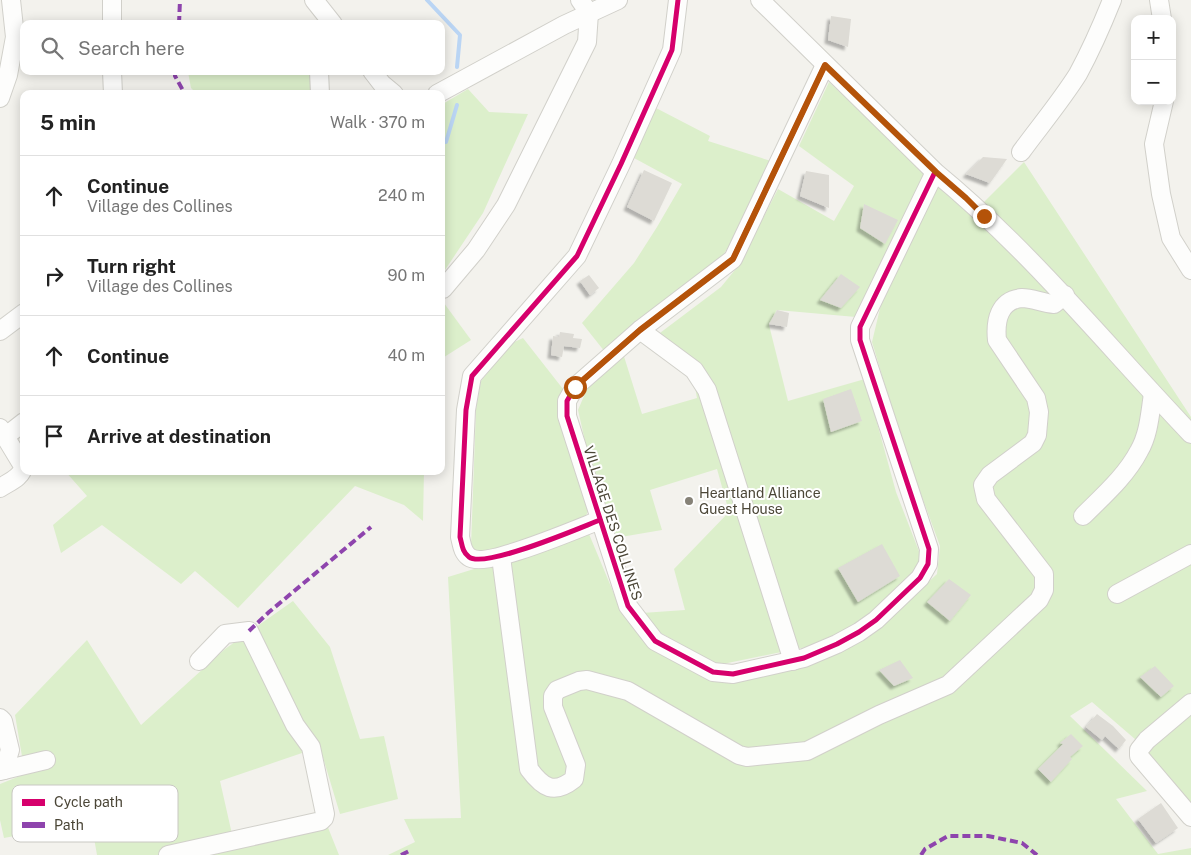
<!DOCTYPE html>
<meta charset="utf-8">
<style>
body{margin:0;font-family:"Public Sans",sans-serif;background:#f2f2f2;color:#222}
.controls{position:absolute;right:15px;top:15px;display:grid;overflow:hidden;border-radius:10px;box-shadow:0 2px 12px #0003}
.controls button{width:45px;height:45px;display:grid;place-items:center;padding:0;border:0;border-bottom:1px solid #e0e0e0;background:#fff;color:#222;font:25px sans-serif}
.stop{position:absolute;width:15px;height:15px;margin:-11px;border:4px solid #b45309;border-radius:50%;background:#fff}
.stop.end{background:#b45309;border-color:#fff;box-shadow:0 1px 5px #0008}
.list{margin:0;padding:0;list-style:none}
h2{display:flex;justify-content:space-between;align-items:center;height:65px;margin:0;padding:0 20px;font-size:21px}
h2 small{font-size:16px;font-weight:400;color:#767676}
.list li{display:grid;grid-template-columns:32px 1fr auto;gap:15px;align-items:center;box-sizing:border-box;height:80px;padding:0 20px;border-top:1px solid #e0e0e0}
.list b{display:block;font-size:19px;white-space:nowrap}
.list p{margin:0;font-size:16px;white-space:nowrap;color:#767676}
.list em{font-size:16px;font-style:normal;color:#767676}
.icon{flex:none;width:28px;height:28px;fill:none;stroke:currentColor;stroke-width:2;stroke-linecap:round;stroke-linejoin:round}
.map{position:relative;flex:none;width:1191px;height:855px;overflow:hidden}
.search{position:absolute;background:#fff;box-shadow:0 2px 12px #0003;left:20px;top:20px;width:425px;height:55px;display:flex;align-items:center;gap:12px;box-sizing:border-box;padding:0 18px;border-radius:10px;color:#767676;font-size:19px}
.panel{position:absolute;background:#fff;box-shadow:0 2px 12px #0003;left:20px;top:90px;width:425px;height:385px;border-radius:10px}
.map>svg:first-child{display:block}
</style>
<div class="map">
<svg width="1191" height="855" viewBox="0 0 1191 855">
<defs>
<filter id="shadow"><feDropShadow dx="-3.5" dy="3.5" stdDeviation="1" flood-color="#0004"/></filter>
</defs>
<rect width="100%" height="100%" fill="#f3f2ed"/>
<g fill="#dcefcb">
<polygon points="188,72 310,72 311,94 197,94 191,88"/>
<path d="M829,82L926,174L856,317L777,310L769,325L788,401L865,379L896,492L922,559L918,572L857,625L806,647L718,665L661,633L642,613L685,610L674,569L729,512L717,469L650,490L662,530L615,538L590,463L578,410L590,382L622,350L642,414L697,398C696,394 696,389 694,386C686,370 660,351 644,345L721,287L739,265L778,189L834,221L854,186L799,146Z"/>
<polygon points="468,89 489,112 528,114 483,213 441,276 441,105"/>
<polygon points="656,108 710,136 708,141 771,161 745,220 722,257 605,352 582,323 634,263 657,227 682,184 634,158"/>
<polygon points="1024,162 1191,417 1191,809 1143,746 1092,702 1070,716 1147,791 1116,799 1158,854 1191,848 1191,855 388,855 415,842 404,819 461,818 448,577 589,534 622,613 652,648 704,675 802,666 869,637 937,574 940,546 903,445 872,342 882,300 939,184 944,168 983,203"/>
<polygon points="441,299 471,340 441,359"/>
<polygon points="523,338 563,389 560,403 560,419 588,511 585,518 490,554 478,553 471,546 476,409 481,381 510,344"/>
<polygon points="65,471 424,471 423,521 404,505 355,486 238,608 195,571 181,584 102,525 61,553 53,525 87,496"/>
<polygon points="293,601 330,647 360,739 384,736 398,799 340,814 321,751 302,753 220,781 234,843 175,855 97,855 91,821 4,838 0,820 0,784 25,774 15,715 87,640 141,725 225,649"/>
<polygon points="327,825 339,855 199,855"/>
</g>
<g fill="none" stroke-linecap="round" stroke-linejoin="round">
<g stroke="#bad5f4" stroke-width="4">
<polyline points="427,0 460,35 457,67"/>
<polyline points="446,142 457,105"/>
</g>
</g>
<g fill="#dddbd5" filter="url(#shadow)">
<polygon points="831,16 851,19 848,47 828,40"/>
<polygon points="983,157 1007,159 990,183 966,174"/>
<polygon points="644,170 672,183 654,221 627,207"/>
<polygon points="806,171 829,175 829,208 800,196"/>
<polygon points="864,204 898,220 885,244 860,228"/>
<polygon points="841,274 860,287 841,308 820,300"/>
<polygon points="589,275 599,288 590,295 580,281"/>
<polygon points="777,310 789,313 787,327 769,324"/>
<polygon points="560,332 574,334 573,338 582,339 580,348 564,346 562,357 551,355 553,336 559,337"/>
<polygon points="851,389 862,421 831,432 823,399"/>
<polygon points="882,544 900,576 858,602 838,568"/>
<polygon points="949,579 971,595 950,621 927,602"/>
<polygon points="900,660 913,678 894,686 879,670"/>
<polygon points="1155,666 1174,686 1161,697 1140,677"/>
<polygon points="1097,714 1113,726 1126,740 1119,749 1105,736 1102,740 1086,727"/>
<polygon points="1071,734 1083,746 1070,757 1072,759 1051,782 1038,769 1063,744 1060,743"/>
<polygon points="1161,803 1178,828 1156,843 1138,819"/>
</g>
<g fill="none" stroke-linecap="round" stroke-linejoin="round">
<defs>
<g id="minor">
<polyline points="112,0 112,24"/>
<polyline points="314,0 333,24"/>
<path d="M760,0L935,172C1030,250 1107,346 1191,434"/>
<polyline points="1159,0 1162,19"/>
<polyline points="825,65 733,259 640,330 575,387 567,401 567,416 628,606 655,641 713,672 733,674 804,658 837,644 859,632 876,620 920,578 928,564 929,549 860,340 860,327 935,172"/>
<polyline points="112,71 113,94"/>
<polyline points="319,71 320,94"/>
<polyline points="372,71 382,84 394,94"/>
<polyline points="437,94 564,25 618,0"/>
<polyline points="0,98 8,75 15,37 11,0"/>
<polyline points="1164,101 1154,144 1161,194 1171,238 1191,270"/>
<path d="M1021,152C1040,126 1061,101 1078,74C1091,50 1102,25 1112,0"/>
<polyline points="443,289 476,250 506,205 587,42 589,13 580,0"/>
<polyline points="640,330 694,370 707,390 793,661"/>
<polyline points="0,331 24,313"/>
<path d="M0,428L23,466C23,477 9,482 0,488"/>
<polyline points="6,436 24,422"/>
<path d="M1083,516C1103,496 1126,476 1139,451C1149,434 1150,413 1153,394"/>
<path d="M600,520C579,528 485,569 469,557C462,552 462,544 460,537L466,410L472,376L577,256L621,164L672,50L678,0"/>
<path d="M501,557L529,769C543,788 554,795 574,779L576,765L553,707V696L557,690L579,681L587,680L628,691L739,755L747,757L807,751L879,715L948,685L1039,600L1044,590V574L986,499L983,485L990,475L1033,443L1037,435L1039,412L1036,398L997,340C995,321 999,300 1022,298C1032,298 1043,303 1054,304L1065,295"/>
<polyline points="1117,594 1191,554"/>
<polyline points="1191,703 1147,740 1139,750 1139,756 1191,817"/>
<polyline points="0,718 3,721 10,750 4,770 0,771"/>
<polyline points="4,770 46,760"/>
<polyline points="168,855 321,821 324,818 325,814 311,747 295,725 249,631 225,634 199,661"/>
</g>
</defs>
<use href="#minor" stroke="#d1d0ca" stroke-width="20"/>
<use href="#minor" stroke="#fdfdfc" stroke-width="18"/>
<g stroke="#8e44ad" stroke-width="4" stroke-dasharray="8 4" stroke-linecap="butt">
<polyline points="179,24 180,0"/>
<polyline points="175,71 175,76 185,94"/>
<polyline points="249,631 269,612 371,527"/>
<polyline points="401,855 411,850"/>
<polyline points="921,855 925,849 948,836 988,836 1022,843 1037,855"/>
</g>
<defs>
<g id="cycleway">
<polyline points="825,65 733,259 640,330 575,387 567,401 567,416 628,606 655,641 713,672 733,674 804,658 837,644 859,632 876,620 920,578 928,564 929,549 860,340 860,327 935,172"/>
<path d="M600,520C579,528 485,569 469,557C462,552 462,544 460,537L466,410L472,376L577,256L621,164L672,50L678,0"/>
</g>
</defs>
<use href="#cycleway" stroke="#fff" stroke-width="8"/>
<use href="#cycleway" stroke="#d6006c" stroke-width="5"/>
</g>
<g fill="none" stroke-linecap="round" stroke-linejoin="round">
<polyline stroke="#b45309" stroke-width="6" points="575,387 640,330 733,259 825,65 936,172 966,198 984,216"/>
</g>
<circle fill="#868277" stroke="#fff" stroke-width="2" cx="689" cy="501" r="5"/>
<g text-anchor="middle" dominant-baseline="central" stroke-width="4" stroke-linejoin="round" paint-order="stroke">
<g font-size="14" fill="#4b4637" stroke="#fff" text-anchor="start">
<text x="699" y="493">Heartland Alliance<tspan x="699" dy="16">Guest House</tspan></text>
</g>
<g font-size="14" fill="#4b4637" stroke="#fff">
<text transform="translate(613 523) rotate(72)">VILLAGE DES COLLINES</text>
</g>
</g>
<rect x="12" y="785" width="166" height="57" rx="8" fill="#fff" stroke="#c9c8c3" stroke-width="1"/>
<rect x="22" y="799" width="23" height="7" fill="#d6006c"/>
<rect x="22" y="822" width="23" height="6" fill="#8e44ad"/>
<g font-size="14" fill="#4b4637">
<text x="54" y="807">Cycle path</text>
<text x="54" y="830">Path</text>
</g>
</svg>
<div class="controls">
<button>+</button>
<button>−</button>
</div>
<div class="stop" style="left:575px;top:387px"></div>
<div class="stop end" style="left:984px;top:216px"></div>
<div class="search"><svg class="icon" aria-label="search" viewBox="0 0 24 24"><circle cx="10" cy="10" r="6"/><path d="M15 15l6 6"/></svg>Search here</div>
<section class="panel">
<h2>5 min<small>Walk · 370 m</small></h2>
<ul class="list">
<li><svg class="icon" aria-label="ahead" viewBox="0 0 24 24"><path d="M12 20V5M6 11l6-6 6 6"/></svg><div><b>Continue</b><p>Village des Collines</p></div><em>240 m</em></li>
<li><svg class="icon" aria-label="right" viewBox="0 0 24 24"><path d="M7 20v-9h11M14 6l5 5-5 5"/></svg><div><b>Turn right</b><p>Village des Collines</p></div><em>90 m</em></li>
<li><svg class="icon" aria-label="ahead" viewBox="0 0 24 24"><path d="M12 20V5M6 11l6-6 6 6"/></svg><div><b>Continue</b></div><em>40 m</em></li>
<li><svg class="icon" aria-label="arrive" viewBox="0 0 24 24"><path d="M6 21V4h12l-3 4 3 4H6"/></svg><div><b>Arrive at destination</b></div></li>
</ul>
</section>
</div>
